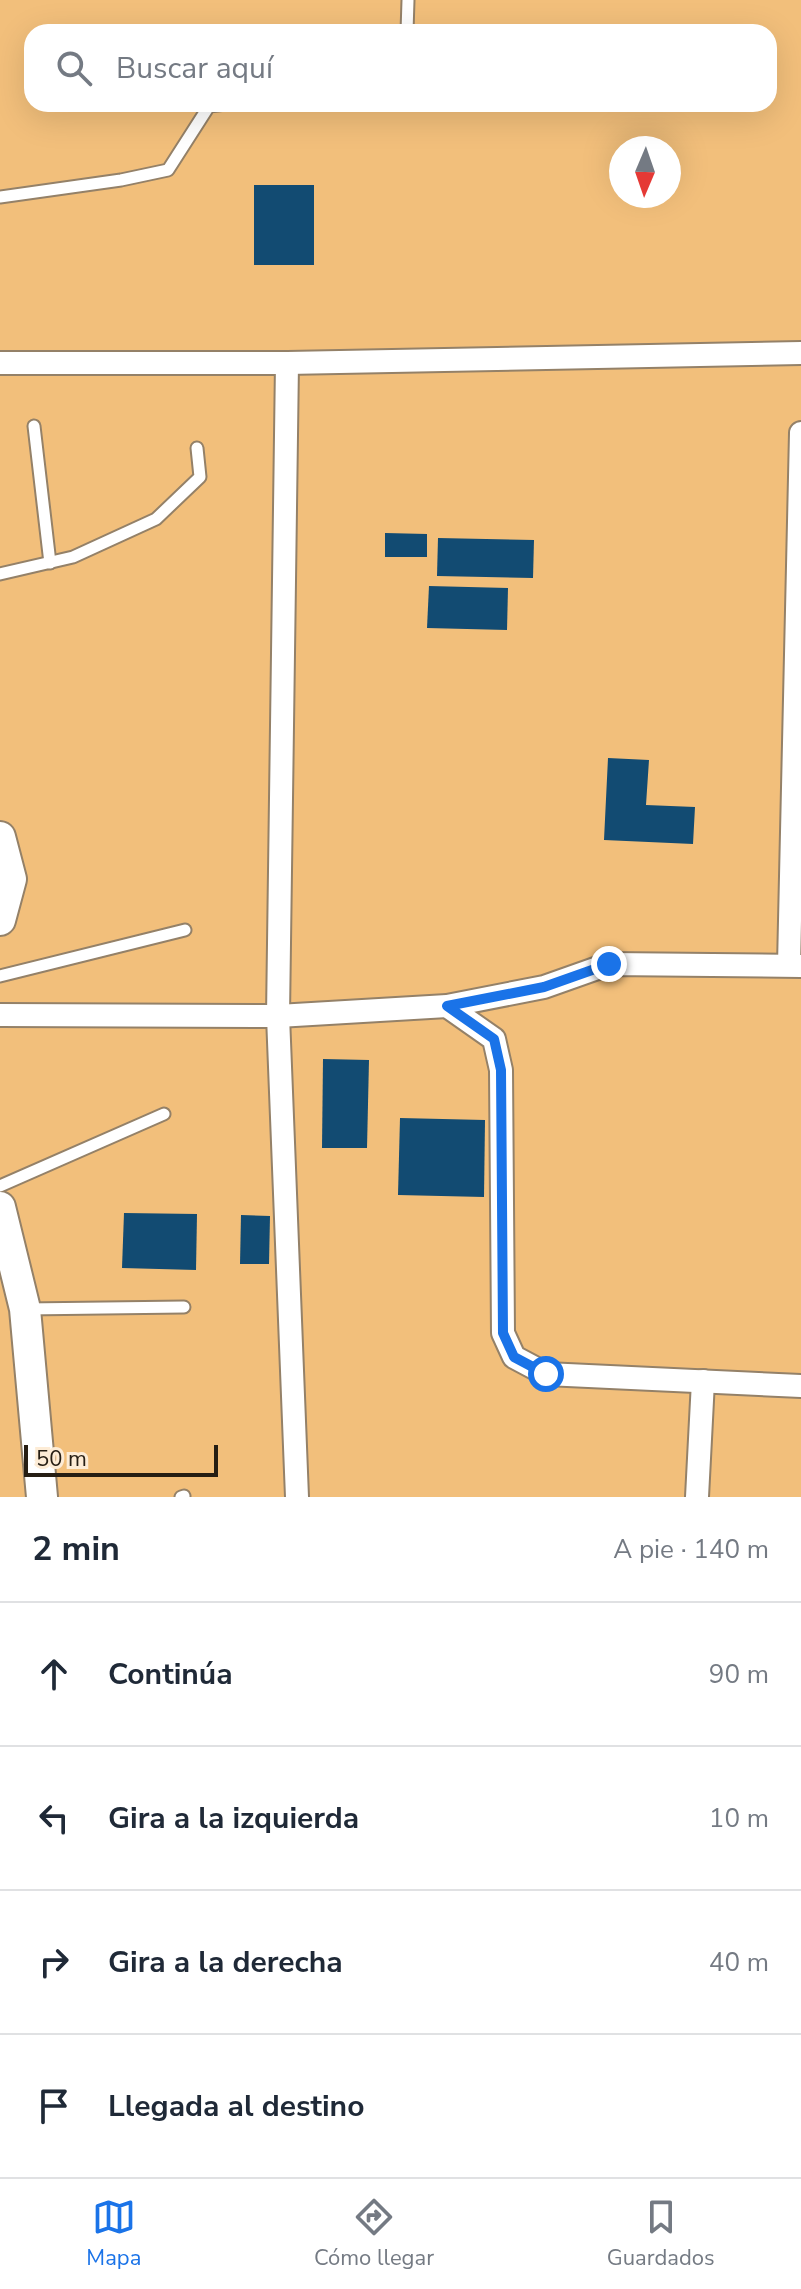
<!DOCTYPE html>
<html lang="es">
<meta charset="utf-8">
<style>
body{margin:0;font-family:"Nunito Sans",sans-serif;background:#f6f6f7;color:#1f2937}
.compass{position:absolute;left:609px;top:136px;width:72px;height:72px;border-radius:50%;background:#fff;box-shadow:0 8px 32px #0002;rotate:182deg}
.scale{position:absolute;left:24px;bottom:20px;width:194px;box-sizing:border-box;padding-left:8px;border:4px solid #261e14;border-top:0;font-size:22px;line-height:28px;white-space:nowrap;color:#261e14;-webkit-text-stroke:6px #fdecd6;paint-order:stroke}
.stop{position:absolute;width:24px;height:24px;margin:-18px;border:6px solid #1a73e8;border-radius:50%;background:#fff}
.stop.end{background:#1a73e8;border-color:#fff;box-shadow:0 2px 8px #0008}
.list{margin:0;padding:0;list-style:none}
h2{display:flex;justify-content:space-between;align-items:center;height:104px;margin:0;padding:0 32px;font-size:34px}
h2 small{font-size:26px;font-weight:400;color:#747a83}
.list li{display:grid;grid-template-columns:52px 1fr auto;gap:24px;align-items:center;box-sizing:border-box;height:144px;padding:0 32px;border-top:2px solid #e0e1e3}
.list b{display:block;font-size:30px;white-space:nowrap}
.list em{font-size:26px;font-style:normal;color:#747a83}
.icon{flex:none;width:44px;height:44px;fill:none;stroke:currentColor;stroke-width:2;stroke-linecap:round;stroke-linejoin:round}
.map{position:relative;flex:none;width:801px;height:1497px;overflow:hidden}
.search{position:absolute;background:#fff;box-shadow:0 8px 32px #0002;left:24px;right:24px;top:24px;height:88px;display:flex;align-items:center;gap:20px;box-sizing:border-box;padding:0 28px;border-radius:24px;color:#747a83;font-size:30px}
.sheet{height:680px;background:#fff}
nav{display:flex;justify-content:space-around;align-items:center;box-sizing:border-box;height:112px;border-top:2px solid #e0e1e3;background:#fff;font-size:22px;color:#747a83}
nav a{display:grid;justify-items:center;gap:4px}
nav .on{color:#1a73e8}
.map>svg:first-child{display:block}
</style>
<div class="map">
<svg width="801" height="1497" viewBox="0 0 801 1497">
<rect width="100%" height="100%" fill="#fdecd6"/>
<path fill="#f2bf7b" fill-rule="evenodd" d="M0,0H801V1497H0ZM32,32H769V104H32ZM621,148H669V196H621Z"/>
<g fill="#124b72">
<rect x="254" y="185" width="60" height="80"/>
<polygon points="385,533 427,534 427,557 385,557"/>
<polygon points="438,538 534,540 533,578 437,576"/>
<polygon points="429,586 508,588 507,630 427,628"/>
<polygon points="608,758 649,760 646,805 695,807 693,844 604,840"/>
<polygon points="323,1059 369,1060 367,1148 322,1148"/>
<polygon points="400,1118 485,1120 484,1197 398,1195"/>
<polygon points="124,1213 197,1214 196,1270 122,1268"/>
<polygon points="241,1215 270,1216 269,1264 240,1264"/>
</g>
<g fill="none" stroke-linecap="round" stroke-linejoin="round">
<defs>
<g id="lane">
<polyline points="407,32 408,0"/>
<polyline points="0,197 121,180 168,170 209,106 226,104"/>
<polyline points="34,426 50,563"/>
<polyline points="0,574 73,557 156,519 200,477 197,448"/>
<polyline points="0,976 185,930"/>
<polyline points="0,1186 164,1114"/>
<polyline points="25,1309 184,1307"/>
<polyline points="181,1497 184,1496"/>
</g>
<g id="street">
<polyline points="0,363 287,363 801,353"/>
<polyline points="287,363 278,1016 297,1497"/>
<polyline points="789,965 801,433"/>
<polyline points="447,1006 494,1039 501,1070 503,1333 514,1357 546,1374 801,1386"/>
<polyline points="0,1015 278,1016 447,1006 544,987 609,964 801,966"/>
<polyline points="697,1497 703,1381"/>
</g>
<g id="secondary">
<polyline points="0,837 11,879 0,920"/>
<polyline points="0,1207 25,1309 42,1497"/>
</g>
</defs>
<use href="#lane" stroke="#948168" stroke-width="15"/>
<use href="#street" stroke="#948168" stroke-width="26"/>
<use href="#secondary" stroke="#948168" stroke-width="34"/>
<use href="#lane" stroke="#fff" stroke-width="11"/>
<use href="#street" stroke="#fff" stroke-width="22"/>
<use href="#secondary" stroke="#fff" stroke-width="30"/>
</g>
<g fill="none" stroke-linecap="round" stroke-linejoin="round">
<polyline stroke="#1a73e8" stroke-width="10" points="546,1374 514,1357 503,1333 501,1070 494,1039 447,1006 544,987 609,964"/>
</g>
</svg>
<svg class="compass" viewBox="-18 -18 36 36"><path d="M0-13l5 13h-10z" fill="#e53935"/><path d="M0 13l5-13h-10z" fill="#747a83"/></svg>
<div class="scale">50 m</div>
<div class="stop" style="left:546px;top:1374px"></div>
<div class="stop end" style="left:609px;top:964px"></div>
<div class="search"><svg class="icon" aria-label="search" viewBox="0 0 24 24"><circle cx="10" cy="10" r="6"/><path d="M15 15l6 6"/></svg>Buscar aquí</div>
</div>
<section class="sheet">
<h2>2 min<small>A pie · 140 m</small></h2>
<ul class="list">
<li><svg class="icon" aria-label="ahead" viewBox="0 0 24 24"><path d="M12 20V5M6 11l6-6 6 6"/></svg><div><b>Continúa</b></div><em>90 m</em></li>
<li><svg class="icon" aria-label="left" viewBox="0 0 24 24"><path d="M17 20v-9H6M10 6l-5 5 5 5"/></svg><div><b>Gira a la izquierda</b></div><em>10 m</em></li>
<li><svg class="icon" aria-label="right" viewBox="0 0 24 24"><path d="M7 20v-9h11M14 6l5 5-5 5"/></svg><div><b>Gira a la derecha</b></div><em>40 m</em></li>
<li><svg class="icon" aria-label="arrive" viewBox="0 0 24 24"><path d="M6 21V4h12l-3 4 3 4H6"/></svg><div><b>Llegada al destino</b></div></li>
</ul>
</section>
<nav>
<a class="on"><svg class="icon" aria-label="map" viewBox="0 0 24 24"><path d="M3 6l6-2 6 2 6-2v14l-6 2-6-2-6 2zM9 4v14M15 6v14"/></svg>Mapa</a>
<a><svg class="icon" aria-label="directions" viewBox="0 0 24 24"><path d="M12 3l9 9-9 9-9-9zM9 14v-3h6M13 9l2 2-2 2"/></svg>Cómo llegar</a>
<a><svg class="icon" aria-label="saved" viewBox="0 0 24 24"><path d="M7 4h10v16l-5-4-5 4z"/></svg>Guardados</a>
</nav>
